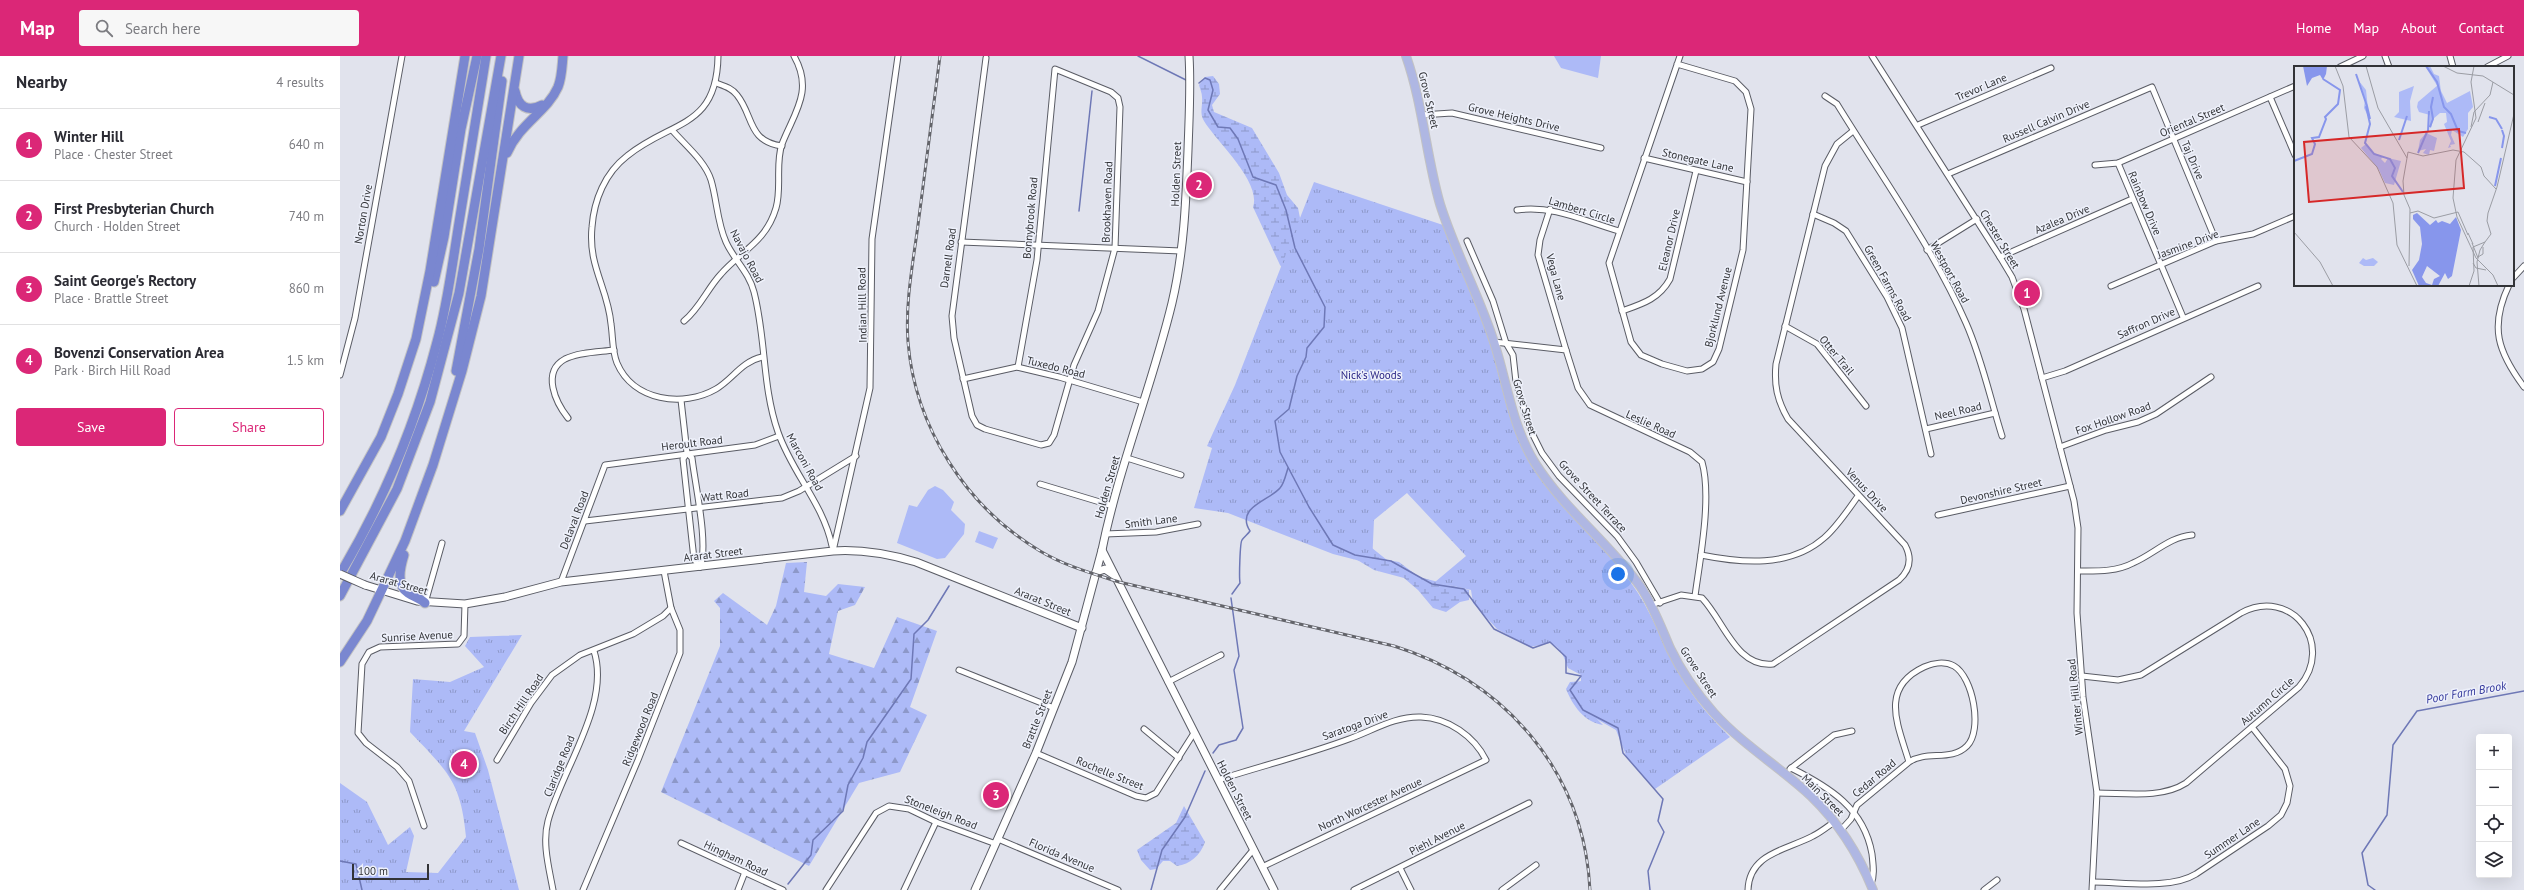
<!DOCTYPE html>
<meta charset="utf-8">
<style>
body{margin:0;font-family:"PT Sans",sans-serif;background:#f7f7f7;color:#2b2b33}
.controls{position:absolute;right:12px;bottom:12px;display:grid;overflow:hidden;border-radius:4px;box-shadow:0 4px 16px #0002}
.controls button{width:36px;height:36px;display:grid;place-items:center;padding:0;border:0;border-bottom:1px solid #e1e1e2;background:#fff;color:#2b2b33;font:20px sans-serif}
.scale{position:absolute;left:12px;bottom:10px;width:77px;box-sizing:border-box;padding-left:4px;border:2px solid #323337;border-top:0;font-size:11px;line-height:14px;white-space:nowrap;color:#323337;-webkit-text-stroke:3px #eef1fb;paint-order:stroke}
.you{position:absolute;left:1278px;top:518px;width:14px;height:14px;margin:-10px;border:3px solid #fff;border-radius:50%;background:#1a73e8;box-shadow:0 0 0 6px #1a73e833}
.badge{display:grid;place-items:center;width:26px;height:26px;border-radius:50%;background:#db2777;color:#fff;font-size:13px;font-weight:700}
.pin{position:absolute;translate:-50% -50%;border:2px solid #fff;box-shadow:0 1px 4px #0006}
.list{margin:0;padding:0;list-style:none}
h2{display:flex;justify-content:space-between;align-items:center;height:52px;margin:0;padding:0 16px;font-size:17px}
h2 small{font-size:13px;font-weight:400;color:#7c7c81}
.list li{display:grid;grid-template-columns:26px 1fr auto;gap:12px;align-items:center;box-sizing:border-box;height:72px;padding:0 16px;border-top:1px solid #e1e1e2}
.list b{display:block;font-size:15px;white-space:nowrap}
.list p{margin:0;font-size:13px;white-space:nowrap;color:#7c7c81}
.list em{font-size:13px;font-style:normal;color:#7c7c81}
.actions{display:flex;gap:8px;padding:12px 16px}
.actions a{flex:1;padding:9px 0;border:1px solid #db2777;border-radius:4px;text-align:center;font-size:14px;color:#db2777}
.actions .main{background:#db2777;color:#fff}
.icon{flex:none;width:22px;height:22px;fill:none;stroke:currentColor;stroke-width:2;stroke-linecap:round;stroke-linejoin:round}
.map{position:relative;flex:none;width:2184px;height:834px;overflow:hidden}
header{display:flex;align-items:center;gap:24px;box-sizing:border-box;height:56px;padding:0 20px;background:#db2777;color:#fff}
header strong{font-size:19px}
nav{display:flex;gap:22px;margin-inline-start:auto;font-size:14px}
.search{width:280px;height:36px;background:#f7f7f7;display:flex;align-items:center;gap:10px;box-sizing:border-box;padding:0 14px;border-radius:4px;color:#7c7c81;font-size:15px}
main{display:flex}
aside{flex:1;background:#fff}
.map>svg:first-child{display:block}
</style>
<header>
<strong>Map</strong>
<div class="search"><svg class="icon" aria-label="search" viewBox="0 0 24 24"><circle cx="10" cy="10" r="6"/><path d="M15 15l6 6"/></svg>Search here</div>
<nav><a>Home</a><a>Map</a><a>About</a><a>Contact</a></nav>
</header>
<main>
<aside>
<h2>Nearby<small>4 results</small></h2>
<ul class="list">
<li><span class="badge">1</span><div><b>Winter Hill</b><p>Place · Chester Street</p></div><em>640 m</em></li>
<li><span class="badge">2</span><div><b>First Presbyterian Church</b><p>Church · Holden Street</p></div><em>740 m</em></li>
<li><span class="badge">3</span><div><b>Saint George's Rectory</b><p>Place · Brattle Street</p></div><em>860 m</em></li>
<li><span class="badge">4</span><div><b>Bovenzi Conservation Area</b><p>Park · Birch Hill Road</p></div><em>1.5 km</em></li>
</ul>
<div class="actions"><a class="main">Save</a><a>Share</a></div>
</aside>
<div class="map">
<svg width="2184" height="834" viewBox="0 0 2184 834">
<defs>
<pattern id="forest-firs" width="22" height="20" patternUnits="userSpaceOnUse"><rect width="22" height="20" fill="#adbaf7"/><path d="M5 1l3.5 6h-7zM16 11l3.5 6h-7z" fill="#8d98c9"/></pattern>
<pattern id="wetland-marsh" width="20" height="14" patternUnits="userSpaceOnUse"><rect width="20" height="14" fill="#adbaf7"/><path d="M1 5h8M5 5V1M11 12h8M15 12V8" fill="none" stroke="#8d98c9"/></pattern>
<pattern id="park-tufts" width="24" height="20" patternUnits="userSpaceOnUse"><rect width="24" height="20" fill="#adbaf7"/><path d="M3 7l-1-3M5 7V3M7 7l1-3M15 17l-1-3M17 17v-4M19 17l1-3" fill="none" stroke="#8d98c9"/></pattern>
</defs>
<rect width="100%" height="100%" fill="#e1e3ed"/>
<polygon fill="url(#forest-firs)" points="467,506 464,536 486,540 498,528 525,531 515,549 498,555 489,598 534,612 557,561 597,575 570,651 587,659 560,716 519,727 469,810 321,736 380,590 380,552 374,545 383,537 427,569 436,550 446,507"/>
<g fill="url(#wetland-marsh)">
<path d="M873,20L879,28L880,38L872,49L874,56L912,72L939,117L947,139L958,152L960,162L956,177L961,202L976,233L982,255L1005,293V300L1003,302L993,297L985,302L987,311L984,313L976,310L969,316H960L954,330L947,357L951,371L952,396L964,425L968,466C933,474 905,477 895,434L905,423L915,388L913,362L918,301L946,259L962,261L967,259L963,239L940,209L913,151C922,126 875,84 864,65C859,57 863,50 862,41C862,37 860,33 859,29L865,21Z"/>
<polygon points="1032,492 1047,504 1059,506 1079,521 1129,534 1129,544 1120,546 1106,556 1093,552 1078,534 1064,522 1034,514 999,493"/>
<path d="M1245,625L1252,658L1263,669C1244,666 1233,650 1226,633L1230,626Z"/>
<path d="M844,750L865,786C860,800 850,808 837,810L830,805H823L816,813L810,814L801,804L797,794L836,767Z"/>
</g>
<g fill="url(#park-tufts)">
<path d="M974,126L1103,169C1118,207 1136,243 1148,281C1162,325 1168,370 1192,410C1221,457 1268,490 1298,537C1315,564 1326,595 1343,623C1355,645 1372,663 1390,681L1315,733L1287,702L1276,674L1253,661L1231,638L1232,631L1241,625V619L1228,612C1224,602 1222,592 1210,587L1190,591L1157,573L1133,547L1131,534L1095,526L1126,500L1067,437L1034,464L1032,508L993,498L888,457L854,452L872,392L867,390L895,329Z"/>
<path d="M182,579L124,675L135,677L148,714L179,834H0V727L27,746L48,789L70,771L74,780L66,816L98,817L126,781C121,725 107,715 70,676L73,623L110,626L144,611L125,590L130,581Z"/>
</g>
<g fill="#adbaf7">
<polygon points="1214,0 1261,0 1258,22 1221,12"/>
<polygon points="595,430 603,434 614,446 611,454 625,468 624,478 605,502 597,503 557,487 569,449 577,451 588,434"/>
<polygon points="639,475 658,482 653,493 635,486"/>
</g>
<g fill="none" stroke-linecap="round" stroke-linejoin="round">
<g stroke="#6e78b6" stroke-width="1.5">
<polyline points="798,0 846,24"/>
<polyline points="859,27 865,22 870,24 873,34 868,54 878,71 890,72 898,83 913,121 936,129 946,154 955,192 985,251 984,271 967,292 966,301 957,320 949,353 935,365 940,396 969,451 993,489 1015,499 1051,505 1092,528 1124,533 1154,573 1193,592 1210,586 1226,601 1226,617 1241,620 1230,634 1243,654 1278,672 1283,697 1323,743 1318,765 1324,776 1308,815 1310,834"/>
<polyline points="739,155 752,35"/>
<path d="M892,538L900,527C899,521 900,486 902,484C904,481 908,478 910,475C895,451 929,445 940,432C944,428 946,418 948,412"/>
<polyline points="873,697 879,689 896,684 903,672 894,614 899,600 891,542"/>
<polyline points="0,805 16,808 22,834"/>
<polyline points="448,828 471,799 473,784 503,755 508,729 523,702 527,686 571,623 574,578 588,564 609,530"/>
<polyline points="811,834 822,794 845,761 865,715"/>
<polyline points="2035,834 2028,829 2022,797 2047,759 2053,689 2077,655 2184,635"/>
</g>
<defs>
<g id="street">
<path d="M378,0C377,73 331,64 287,100C265,117 254,144 252,171C248,211 268,232 271,268C273,281 272,295 277,307C293,345 343,352 376,333C393,323 401,306 422,301"/>
<polyline points="1532,0 1660,201 1672,221 1684,253 1734,445 1738,472 1737,557 1743,641 1757,737 1752,834"/>
<polyline points="2045,0 2049,11"/>
<polyline points="2110,0 2113,11"/>
<polyline points="646,2 612,260 614,282 632,360 637,369 645,373 701,389 709,387 714,379 734,309 758,255 775,192 780,51 778,42 771,36 715,13 697,204 678,311"/>
<polyline points="1337,8 1395,25 1406,36 1411,53 1403,194 1379,293 1373,306 1362,313 1347,315 1322,308 1301,299 1291,286 1269,207 1340,0"/>
<polyline points="2000,11 2023,0"/>
<polyline points="2147,11 2168,0"/>
<path d="M376,27C384,30 392,32 397,39C414,60 407,85 442,90"/>
<path d="M1485,40L1497,48C1540,118 1593,192 1626,267C1642,303 1650,342 1662,380"/>
<polyline points="1930,41 1955,99"/>
<polyline points="1081,59 1112,57 1261,92"/>
<polyline points="1578,69 1711,12"/>
<path d="M332,74C345,89 365,105 371,124C377,144 377,166 386,186C394,204 409,216 414,236C426,282 422,330 438,376C452,417 483,447 492,490"/>
<polyline points="1304,102 1407,126"/>
<polyline points="1778,107 1843,261"/>
<polyline points="1755,109 1778,107 1955,30"/>
<polyline points="1608,118 1812,31 1876,185"/>
<polyline points="1210,153 1200,184 1198,199 1226,294"/>
<path d="M1177,154C1214,149 1244,165 1279,175"/>
<polyline points="1473,158 1494,167 1506,175 1547,241 1562,272 1591,398"/>
<polyline points="1127,185 1153,245 1166,287 1173,299 1176,326 1190,373 1202,397 1219,420 1277,480 1296,506 1320,547"/>
<polyline points="621,186 841,195"/>
<polyline points="1587,194 1637,163"/>
<polyline points="1660,201 1792,143"/>
<polyline points="2173,222 2184,210"/>
<path d="M2169,229C2149,271 2158,296 2184,331"/>
<polyline points="1771,230 1876,185 1913,178 1955,160"/>
<path d="M1282,255C1302,248 1319,243 1330,223L1356,115"/>
<path d="M344,265C360,252 367,233 381,218C401,195 426,186 436,152C442,132 435,108 442,88C454,57 474,35 454,0"/>
<polyline points="1445,270 1477,288 1526,350"/>
<path d="M1154,286L1226,294L1238,332L1250,349L1350,396L1362,406C1372,441 1360,503 1355,540"/>
<polyline points="0,319 15,262 62,0"/>
<polyline points="1702,322 1725,315 1918,230"/>
<polyline points="623,323 677,311 719,321 803,346"/>
<polyline points="341,344 347,397 343,403 354,503 360,511"/>
<path d="M228,362C216,347 201,316 225,303C239,296 259,296 274,294"/>
<polyline points="1586,373 1655,357"/>
<polyline points="1720,391 1766,374 1798,366 1816,358 1871,321"/>
<path d="M347,397L352,402C355,428 369,490 360,511"/>
<polyline points="787,402 841,419"/>
<polyline points="700,428 773,450"/>
<polyline points="1598,459 1730,430"/>
<polyline points="245,465 442,442 459,435 516,400"/>
<polyline points="765,478 816,476 858,468"/>
<polyline points="493,495 530,332 532,183 558,0"/>
<path d="M1361,499C1401,507 1450,512 1484,482C1497,471 1508,454 1518,440"/>
<path d="M1738,515C1757,515 1776,516 1793,507C1814,498 1829,481 1852,479"/>
<polyline points="221,526 265,409 415,389 439,380"/>
<polyline points="85,547 102,487"/>
<path d="M1311,549L1341,539L1362,542C1384,565 1396,612 1433,608L1559,524C1570,514 1572,502 1565,489L1448,363C1437,344 1434,329 1436,308L1485,110L1497,88L1513,75"/>
<polyline points="619,614 714,652"/>
<path d="M1742,620L1778,624L1801,619L1901,557C1951,530 1996,588 1959,631L1846,727C1821,743 1786,737 1757,737"/>
<polyline points="828,626 881,599"/>
<polyline points="804,673 839,702"/>
<polyline points="696,697 796,740 806,742 816,737 854,677"/>
<polyline points="157,704 191,647 212,619 240,599 293,578 323,560 331,552"/>
<path d="M1451,712C1489,731 1524,752 1532,798C1533,808 1535,819 1531,828"/>
<polyline points="1450,713 1494,679 1512,675"/>
<path d="M878,724C921,710 966,699 1009,683C1032,675 1055,660 1081,661C1108,662 1134,680 1146,704L922,811"/>
<polyline points="84,770 69,725 57,711 26,687 18,677 22,608 29,596 40,591 118,588 124,580 125,548"/>
<path d="M1501,774L1511,763L1517,749L1569,706C1558,669 1539,632 1584,611C1593,607 1605,605 1614,610C1633,621 1643,674 1627,690C1611,706 1587,694 1569,706"/>
<polyline points="658,783 778,834"/>
<polyline points="341,787 443,834"/>
<polyline points="1060,812 1071,834"/>
<path d="M1753,826C1783,826 1830,834 1856,818L1928,770L1941,759L1947,747L1950,730L1945,713L1912,671"/>
<path d="M213,834C209,812 202,787 208,765C222,713 271,648 254,595"/>
<polyline points="243,834 298,704 340,597 340,574 331,552 324,515"/>
<polyline points="398,834 405,816"/>
<polyline points="486,834 536,757 549,750 569,753 596,766 656,788"/>
<polyline points="564,834 596,766"/>
<polyline points="880,834 913,794"/>
<polyline points="1014,834 1189,747"/>
<polyline points="1162,834 1196,809"/>
<path d="M1408,834C1409,797 1447,794 1473,780C1481,776 1487,771 1494,766"/>
<polyline points="1644,834 1657,824"/>
</g>
<g id="secondary">
<path d="M849,0C851,31 849,62 848,94C846,145 844,196 832,247C812,330 779,410 762,494L934,834"/>
<polyline points="756,516 765,513 774,519"/>
<path d="M25,529L77,545L125,548L165,541L221,526L493,495C521,493 549,498 576,506L742,572"/>
<polyline points="635,834 696,697 732,606 762,494"/>
</g>
<path id="primary" d="M1066,0C1083,48 1086,100 1100,148C1115,196 1139,239 1154,286C1167,326 1172,370 1195,407C1224,453 1268,486 1300,530C1313,549 1321,571 1330,592C1341,615 1357,638 1374,657C1403,689 1440,711 1471,740C1499,767 1519,799 1533,834"/>
<g id="highway">
<path d="M175,35C178,50 187,57 202,49"/>
<path d="M167,97C180,67 207,56 218,31C222,21 222,10 223,0"/>
<polyline points="94,226 104,181 121,73 137,0"/>
<polyline points="116,315 139,193 162,25"/>
<polyline points="0,455 41,381 58,338 76,283 90,215 125,0"/>
<path d="M64,499C60,512 56,529 68,537C74,541 80,542 85,547"/>
<path d="M0,518C43,446 76,367 97,286C107,250 112,211 118,173C127,116 137,58 146,0"/>
<polyline points="0,540 57,433 90,346 119,237 161,0"/>
<polyline points="0,606 27,565 65,485 93,409 122,315 141,240 179,0"/>
</g>
</defs>
<use href="#street" stroke="#5a5c65" stroke-width="7"/>
<use href="#secondary" stroke="#5a5c65" stroke-width="9"/>
<use href="#primary" stroke="#c2c2c3" stroke-width="10"/>
<use href="#highway" stroke="#c2c2c3" stroke-width="11"/>
<use href="#street" stroke="#fff" stroke-width="5"/>
<use href="#secondary" stroke="#fff" stroke-width="7"/>
<use href="#primary" stroke="#afb7e3" stroke-width="8"/>
<use href="#highway" stroke="#7a87d0" stroke-width="9"/>
<defs>
<path id="rail" d="M600,0C593,56 585,113 578,169C573,207 565,247 568,286C575,371 626,451 700,495C725,510 751,517 779,526L1054,590C1165,625 1244,715 1250,834"/>
</defs>
<use href="#rail" stroke="#63646a" stroke-width="3"/>
<use href="#rail" stroke="#eef1fb" stroke-width="1.5" stroke-dasharray="4.5" stroke-linecap="butt"/>
<defs>
<polyline id="secondary-bridge" points="0,518 25,529"/>
</defs>
<use href="#secondary-bridge" stroke="#5a5c65" stroke-width="9" stroke-linecap="butt"/>
<use href="#secondary-bridge" stroke="#fff" stroke-width="7"/>
</g>
<g text-anchor="middle" dominant-baseline="central" stroke-width="3" stroke-linejoin="round" paint-order="stroke">
<g font-size="11" fill="#323337" stroke="#eef1fb">
<text transform="translate(1641 31) rotate(-23)">Trevor Lane</text>
<text transform="translate(1089 44) rotate(77)">Grove Street</text>
<text transform="translate(1174 61) rotate(13)">Grove Heights Drive</text>
<text transform="translate(1852 64) rotate(-23)">Oriental Street</text>
<text transform="translate(1706 65) rotate(-23)">Russell Calvin Drive</text>
<text transform="translate(1358 104) rotate(13)">Stonegate Lane</text>
<text transform="translate(1853 104) rotate(67)">Taj Drive</text>
<text transform="translate(836 118) rotate(-88)">Holden Street</text>
<text transform="translate(767 146) rotate(-88)">Brookhaven Road</text>
<text transform="translate(1805 147) rotate(67)">Rainbow Drive</text>
<text transform="translate(1242 154) rotate(17)">Lambert Circle</text>
<text transform="translate(23 158) rotate(-80)">Norton Drive</text>
<text transform="translate(690 162) rotate(-85)">Bonnybrook Road</text>
<text transform="translate(1722 163) rotate(-23)">Azalea Drive</text>
<text transform="translate(1660 183) rotate(59)">Chester Street</text>
<text transform="translate(1329 184) rotate(-77)">Eleanor Drive</text>
<text transform="translate(1848 188) rotate(-20)">Jasmine Drive</text>
<text transform="translate(407 200) rotate(62)">Navajo Road</text>
<text transform="translate(608 202) rotate(-82)">Darnell Road</text>
<text transform="translate(1610 216) rotate(61)">Westport Road</text>
<text transform="translate(1216 221) rotate(75)">Vega Lane</text>
<text transform="translate(1548 227) rotate(61)">Green Farms Road</text>
<text transform="translate(522 249) rotate(-91)">Indian Hill Road</text>
<text transform="translate(1378 251) rotate(-76)">Bjorklund Avenue</text>
<text transform="translate(1806 267) rotate(-24)">Saffron Drive</text>
<text transform="translate(1497 299) rotate(50)">Otter Trail</text>
<text transform="translate(716 311) rotate(14)">Tuxedo Road</text>
<text transform="translate(1185 351) rotate(73)">Grove Street</text>
<text transform="translate(1618 355) rotate(-13)">Neel Road</text>
<text transform="translate(1773 362) rotate(-19)">Fox Hollow Road</text>
<text transform="translate(1311 368) rotate(24)">Leslie Road</text>
<text transform="translate(352 387) rotate(-7)">Heroult Road</text>
<text transform="translate(465 406) rotate(61)">Marconi Road</text>
<text transform="translate(767 431) rotate(-74)">Holden Street</text>
<text transform="translate(1527 434) rotate(47)">Venus Drive</text>
<text transform="translate(1661 435) rotate(-13)">Devonshire Street</text>
<text transform="translate(385 439) rotate(-6)">Watt Road</text>
<text transform="translate(1253 440) rotate(47)">Grove Street Terrace</text>
<text transform="translate(234 464) rotate(-69)">Delaval Road</text>
<text transform="translate(811 465) rotate(-7)">Smith Lane</text>
<text transform="translate(373 498) rotate(-7)">Ararat Street</text>
<text transform="translate(59 527) rotate(16)">Ararat Street</text>
<text transform="translate(703 545) rotate(22)">Ararat Street</text>
<text transform="translate(77 580) rotate(-3)">Sunrise Avenue</text>
<text transform="translate(1359 616) rotate(57)">Grove Street</text>
<text transform="translate(1735 641) rotate(-96)">Winter Hill Road</text>
<text transform="translate(1927 645) rotate(-41)">Autumn Circle</text>
<text transform="translate(181 648) rotate(-56)">Birch Hill Road</text>
<text transform="translate(697 663) rotate(-68)">Brattle Street</text>
<text transform="translate(1015 669) rotate(-20)">Saratoga Drive</text>
<text transform="translate(300 673) rotate(-68)">Ridgewood Road</text>
<text transform="translate(219 710) rotate(-68)">Claridge Road</text>
<text transform="translate(770 717) rotate(22)">Rochelle Street</text>
<text transform="translate(1534 722) rotate(-40)">Cedar Road</text>
<text transform="translate(895 734) rotate(63)">Holden Street</text>
<text transform="translate(1483 739) rotate(45)">Main Street</text>
<text transform="translate(1030 748) rotate(-25)">North Worcester Avenue</text>
<text transform="translate(601 756) rotate(21)">Stoneleigh Road</text>
<text transform="translate(1097 782) rotate(-27)">Piehl Avenue</text>
<text transform="translate(1892 782) rotate(-34)">Summer Lane</text>
<text transform="translate(722 799) rotate(23)">Florida Avenue</text>
<text transform="translate(396 802) rotate(25)">Hingham Road</text>
</g>
<g font-size="11" fill="#241f82" stroke="#eef1fb">
<text x="1031" y="319">Nick's Woods</text>
</g>
<g font-size="12" font-style="italic" fill="#35399c" stroke="#eef1fb">
<text transform="translate(2126 636) rotate(-10)">Poor Farm Brook</text>
</g>
</g>
<g transform="translate(1954 10)">
<rect width="220" height="220" fill="#e1e3ed"/>
<path d="M120,20L116,35L117,55L100,51L105,46V26ZM132,67L143,72L140,85L136,84L135,89L129,87L132,83L124,85L126,74Z" fill="#adbaf7"/>
<path d="M131,0H136L140,8L145,10L147,26ZM65,15L72,24L75,52L70,42L71,33Z" fill="#adbaf7"/>
<path d="M144,19L153,37L176,25L179,41L174,47V63L169,71L158,64L157,69L161,78L156,79L157,81L154,82L157,75L150,58L153,56L152,47H146L139,53L137,62L135,61L136,49L125,46L123,41L124,36ZM72,78L80,87L89,91L87,93L91,97L94,92L107,95L100,119L91,117L85,104L67,82Z" fill="#adbaf7"/>
<path d="M69,192L72,194L79,192L84,196L80,200H70L65,197Z" fill="#adbaf7"/>
<path d="M9,0H33L32,8L29,14L26,9L18,12L13,20ZM123,147L136,159L142,154L144,157L148,155L156,158L162,151L167,164L158,210L154,213L151,207L144,220H125L118,204L125,194L128,178L126,161L119,153V149ZM133,200L146,210L140,213L138,219L132,217L128,211Z" fill="#8796ec" fill-rule="evenodd"/>
<path fill="none" stroke="#8796ec" stroke-width="2" d="M132,0L143,16L150,41L157,48L164,65L172,67M62,8L73,40M72,40L76,58L71,77L80,88L96,93L101,102L98,110L109,126M73,40L76,53M195,51L202,53L208,63M136,61L139,53L137,41L139,31M134,65L135,45M105,74L113,50M208,82L210,70L208,64M124,87L133,66M0,95L18,88L21,78L18,72L25,71L32,53L31,51L44,38L46,24L29,13M201,120L207,92"/>
<path fill="none" stroke="#9b9da4" stroke-width="1" d="M41,0L49,20L55,71L83,101L99,137L103,179L123,220M72,0L84,42L113,92L109,115L110,129L116,143L115,200M149,0L163,7L189,10L220,29M180,0L177,16L182,52L162,94L159,132L163,151L182,192L199,209L204,220M184,56L191,37M177,61L180,46L196,29L199,16M113,92L114,86L129,90L159,84L170,86L187,101L190,110L202,123M164,146L174,169M116,147L124,145L140,152L164,146M0,166L26,196L39,220M174,167L179,178M178,177L184,192M184,191L189,188V181M179,197L182,202L192,204M175,220L180,205L179,181L191,176L197,168L193,155L194,147L203,121L220,48M185,220L183,196L186,184L191,176"/>
<path fill="#d62828" fill-opacity="0.15" stroke="#d62828" stroke-width="2" d="M165,63L170,122L15,136L10,76Z"/>
<rect width="220" height="220" fill="none" stroke="#323337" stroke-width="2"/>
</g>
</svg>
<div class="controls">
<button>+</button>
<button>−</button>
<button><svg class="icon" aria-label="locate" viewBox="0 0 24 24"><circle cx="12" cy="12" r="6"/><path d="M12 2v4M12 18v4M2 12h4M18 12h4"/></svg></button>
<button><svg class="icon" aria-label="layers" viewBox="0 0 24 24"><path d="M12 4l9 5-9 5-9-5zM3 14l9 5 9-5"/></svg></button>
</div>
<div class="scale">100 m</div>
<div class="you"></div>
<div class="pin badge" style="left:1687px;top:237px">1</div>
<div class="pin badge" style="left:859px;top:129px">2</div>
<div class="pin badge" style="left:656px;top:739px">3</div>
<div class="pin badge" style="left:124px;top:708px">4</div>
</div>
</main>
